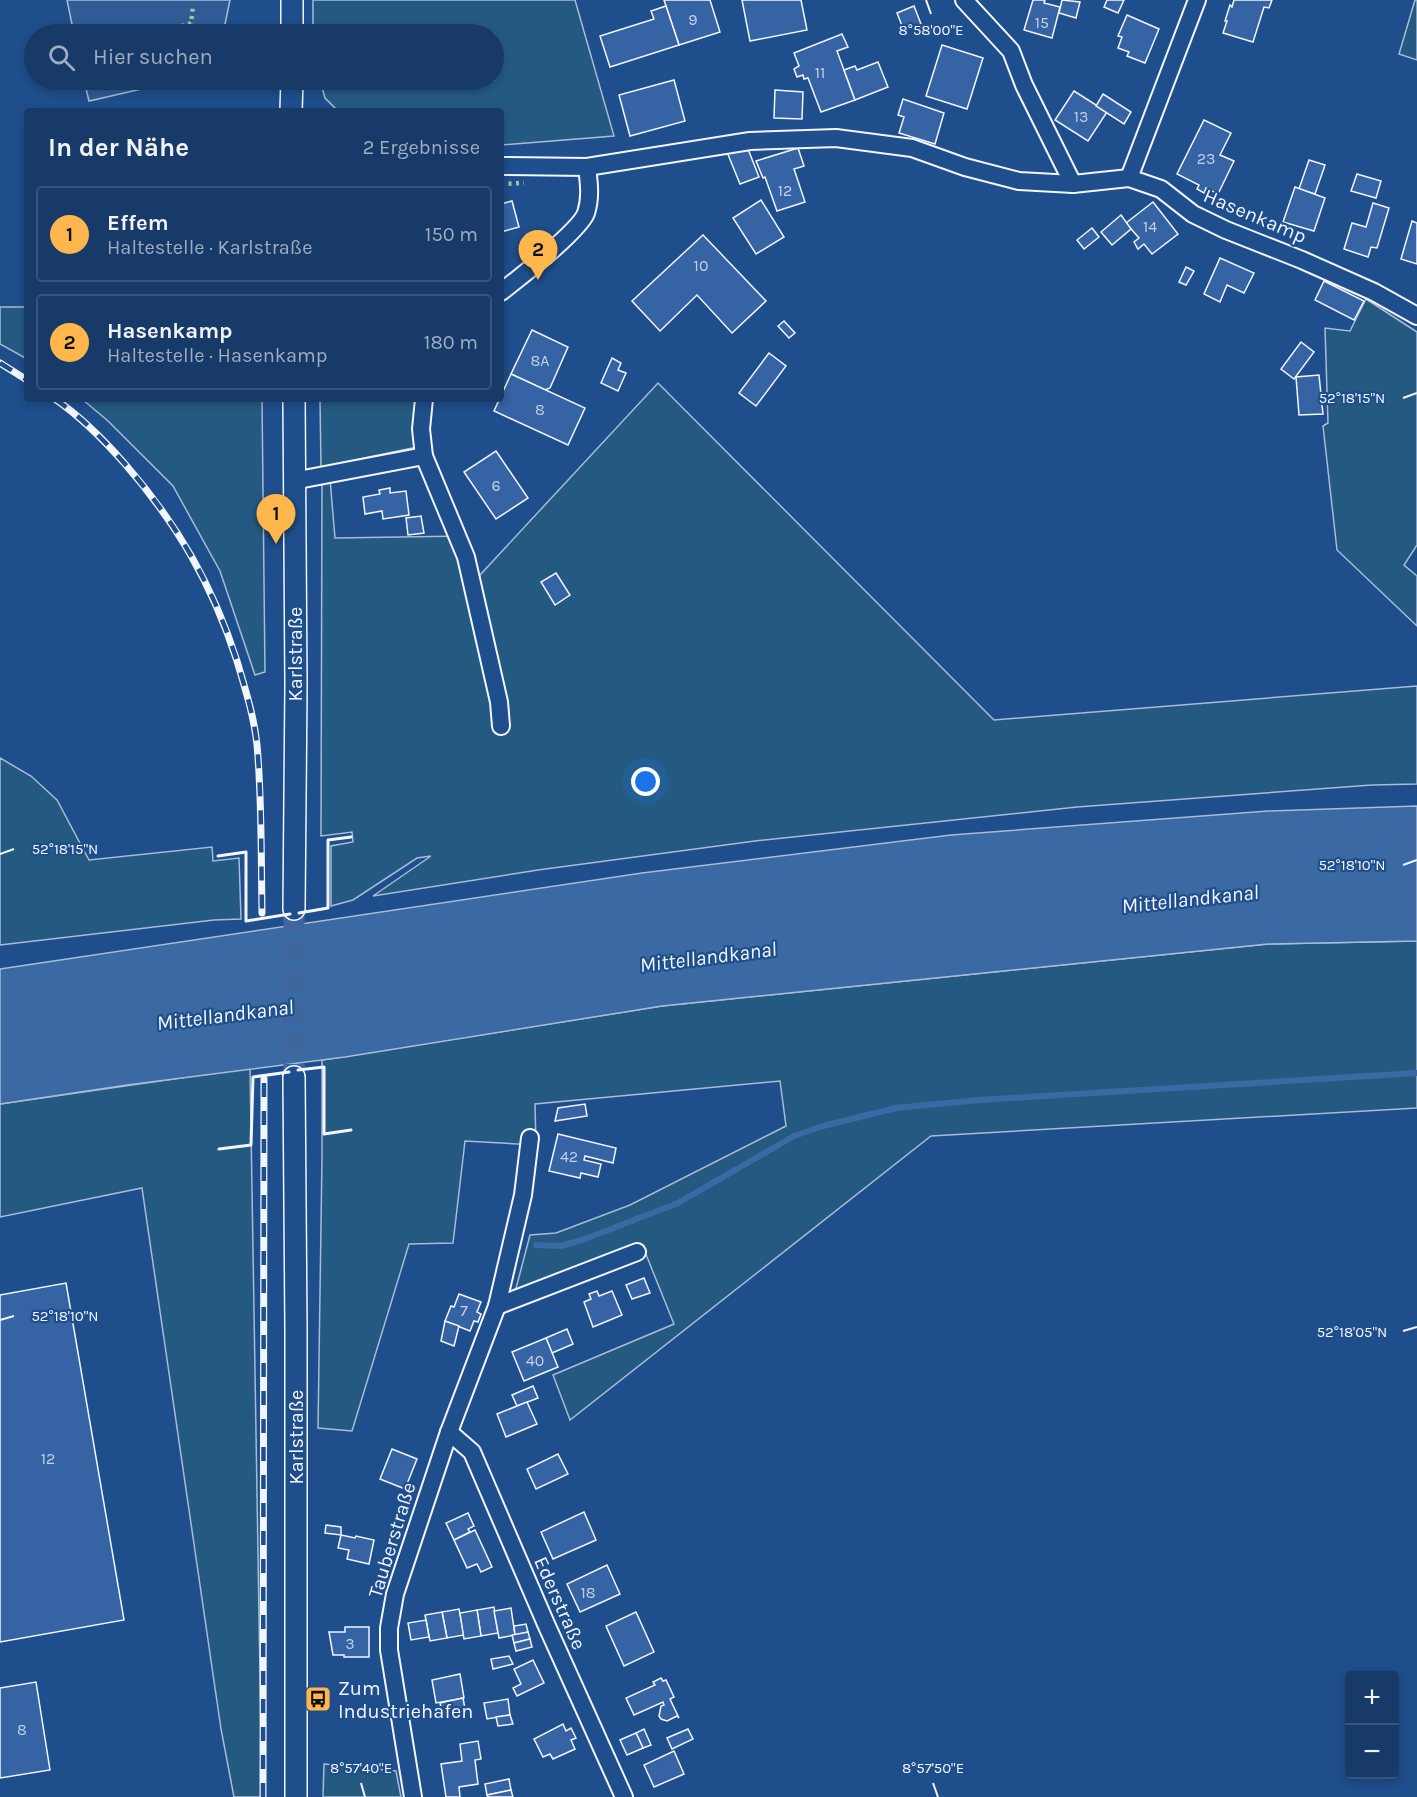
<!DOCTYPE html>
<html lang="de">
<meta charset="utf-8">
<style>
body{margin:0;font-family:Karla,sans-serif;background:#244571;color:#f1f3f6}
.controls{position:absolute;right:18px;bottom:18px;display:grid;overflow:hidden;border-radius:6px;box-shadow:0 3px 9px #0003}
.controls button{width:54px;height:54px;display:grid;place-items:center;padding:0;border:0;border-bottom:2px solid #36547d;background:#173a69;color:#f1f3f6;font:30px sans-serif}
.you{position:absolute;left:646px;top:782px;width:21px;height:21px;margin:-15px;border:4px solid #fff;border-radius:50%;background:#1a73e8;box-shadow:0 0 0 9px #1a73e833}
.badge{display:grid;place-items:center;width:39px;height:39px;border-radius:50%;background:#ffb74d;color:#111;font-size:20px;font-weight:700}
.pin{position:absolute;translate:-50% -50px;filter:drop-shadow(0 2px 3px #0008)}
.pin::after{content:'';position:absolute;top:32px;width:21px;height:18px;background:inherit;clip-path:polygon(0 0,100% 0,50% 100%)}
.list{margin:0;padding:0;list-style:none}
h2{display:flex;justify-content:space-between;align-items:center;height:78px;margin:0;padding:0 24px;font-size:26px}
h2 small{font-size:20px;font-weight:400;color:#9eadc0}
.list li{display:grid;grid-template-columns:39px 1fr auto;gap:18px;align-items:center;box-sizing:border-box;height:96px;margin:0 12px 12px;padding:0 12px;border:2px solid #36547d;border-radius:6px}
.list b{display:block;font-size:22px;white-space:nowrap}
.list p{margin:0;font-size:20px;white-space:nowrap;color:#9eadc0}
.list em{font-size:20px;font-style:normal;color:#9eadc0}
.icon{flex:none;width:33px;height:33px;fill:none;stroke:currentColor;stroke-width:2;stroke-linecap:round;stroke-linejoin:round}
.map{position:relative;flex:none;width:1417px;height:1797px;overflow:hidden}
.search{position:absolute;background:#173a69;box-shadow:0 3px 9px #0003;left:24px;top:24px;width:480px;height:66px;display:flex;align-items:center;gap:15px;box-sizing:border-box;padding:0 21px;border-radius:33px;color:#9eadc0;font-size:22px}
.panel{position:absolute;background:#173a69;box-shadow:0 3px 9px #0003;left:24px;top:108px;width:480px;height:294px;border-radius:6px}
.map>svg:first-child{display:block}
</style>
<div class="map">
<svg width="1417" height="1797" viewBox="0 0 1417 1797">
<rect width="100%" height="100%" fill="#1f4e8c"/>
<g fill="#245a82" stroke="#a8bbd7" stroke-width="1.5">
<polygon points="313,0 575,0 614,136 501,145 501,111 338,111 325,98 320,80 494,80 494,34 313,34"/>
<polygon points="1415,0 1417,0 1417,60 1399,54"/>
<polygon points="1366,299 1417,332 1417,545 1404,565 1417,576 1417,626 1337,550 1323,426 1328,423 1325,328 1350,331"/>
<polygon points="0,307 27,307 27,359 0,344"/>
<polygon points="658,383 994,720 1417,686 1417,784 1372,785 1077,807 755,841 538,870 373,896 431,856 417,858 353,900 331,906 331,846 353,842 352,832 321,836 322,481 330,479 335,538 464,536 479,576"/>
<polygon points="82,399 262,399 265,672 255,675 220,571 173,486 108,421"/>
<polygon points="320,399 419,399 417,447 321,467"/>
<polygon points="0,758 31,776 57,800 89,860 212,847 213,861 239,858 241,919 214,920 0,945"/>
<polygon points="1417,941 1417,1108 931,1136 570,1420 553,1375 674,1324 643,1247 514,1296 530,1235 556,1233 630,1205 786,1126 780,1081 535,1104 536,1145 465,1141 453,1243 409,1244 352,1431 318,1428 322,1157 322,1060 662,1006 1268,944"/>
<polygon points="250,1068 262,1797 234,1797 221,1729 142,1188 0,1217 0,1104"/>
<polygon points="324,1764 396,1771 401,1797 323,1797"/>
</g>
<g fill="#305b95" stroke="#a8bbd7" stroke-width="1.5">
<polygon points="67,0 230,0 223,34 74,34"/>
<polygon points="84,80 181,80 89,101"/>
</g>
<polygon fill="#3b69a3" stroke="#a8bbd7" stroke-width="1.5" points="1417,806 1417,941 1268,944 662,1006 345,1057 127,1085 0,1104 0,969 642,873 951,835 1268,811"/>
<g fill="none" stroke-linecap="round" stroke-linejoin="round">
<polyline stroke="#3b69a3" stroke-width="6" points="536,1245 561,1246 585,1239 678,1203 794,1136 823,1126 896,1108 979,1100 1417,1073"/>
</g>
<g fill="#3563a3" stroke="#f2f6ff" stroke-width="1.5">
<polygon points="664,0 710,0 720,32 679,45"/>
<polygon points="742,0 801,0 807,30 750,41"/>
<polygon points="1033,0 1045,0 1044,3 1060,7 1052,38 1024,30"/>
<polygon points="1062,0 1080,2 1076,18 1059,13"/>
<polygon points="1107,0 1124,0 1118,13 1104,7"/>
<polygon points="1234,0 1272,0 1269,8 1264,7 1253,42 1223,33 1227,21 1225,21 1230,5 1232,7"/>
<polygon points="666,6 679,45 610,67 600,36 654,19 651,11"/>
<polygon points="914,6 921,24 904,31 897,13"/>
<polygon points="1127,15 1159,29 1145,63 1127,56 1129,52 1118,48 1122,37 1118,36"/>
<polygon points="842,34 848,47 837,51 855,100 821,112 808,78 804,79 803,75 797,77 794,69 799,66 794,53"/>
<polygon points="942,45 983,58 967,109 926,96"/>
<polygon points="878,62 888,87 855,100 844,70 855,66 857,70"/>
<polygon points="674,80 685,121 630,136 619,95"/>
<polygon points="775,90 803,92 802,119 774,118"/>
<polygon points="1074,91 1107,112 1088,141 1055,120"/>
<polygon points="1103,94 1131,112 1124,124 1096,106"/>
<polygon points="903,99 944,113 935,144 899,133 904,117 898,115"/>
<polygon points="1204,120 1231,133 1220,155 1234,161 1218,194 1206,188 1204,193 1197,189 1199,185 1177,174"/>
<polygon points="746,144 759,177 740,184 727,152"/>
<polygon points="798,148 804,166 794,169 805,202 777,211 765,177 763,178 756,161"/>
<polygon points="1309,160 1325,165 1315,194 1299,189"/>
<polygon points="1357,174 1381,181 1376,198 1351,191"/>
<polygon points="1295,187 1325,198 1314,231 1283,222"/>
<polygon points="761,200 784,237 756,254 733,218"/>
<polygon points="512,201 519,227 501,232 501,204"/>
<polygon points="1153,202 1178,234 1152,254 1144,244 1138,249 1134,242 1139,238 1126,223"/>
<polygon points="1373,203 1389,208 1377,248 1371,247 1368,257 1344,249 1352,223 1366,227"/>
<polygon points="1121,215 1131,229 1112,245 1101,232"/>
<polygon points="1412,221 1417,223 1417,264 1401,259"/>
<polygon points="1092,228 1099,237 1084,249 1077,240"/>
<polygon points="703,235 766,301 732,333 697,295 660,331 632,301"/>
<polygon points="1220,258 1254,273 1244,293 1227,285 1220,302 1204,294"/>
<polygon points="1186,267 1194,271 1186,285 1179,282"/>
<polygon points="1324,281 1364,301 1354,320 1315,300"/>
<polygon points="784,321 795,333 789,338 778,326"/>
<polygon points="532,330 568,347 550,388 545,390 511,374"/>
<polygon points="1301,342 1314,352 1294,379 1281,369"/>
<polygon points="769,353 786,366 756,406 739,393"/>
<polygon points="612,358 621,363 618,370 626,373 618,391 601,383"/>
<polygon points="511,374 585,408 568,445 494,411"/>
<polygon points="1319,375 1323,414 1299,415 1296,377"/>
<polygon points="496,451 528,498 496,519 464,472"/>
<polygon points="390,488 390,493 406,491 409,515 383,519 382,511 365,514 363,497 380,494 379,490"/>
<polygon points="421,516 424,533 408,535 406,518"/>
<polygon points="556,573 570,595 555,605 541,582"/>
<polygon points="585,1104 587,1116 555,1121 558,1108"/>
<polygon points="558,1134 616,1148 613,1163 585,1156 584,1160 601,1164 598,1177 581,1173 580,1178 549,1171"/>
<polygon points="644,1278 650,1293 632,1299 626,1285"/>
<polygon points="66,1283 124,1620 0,1642 0,1295"/>
<polygon points="597,1291 599,1296 612,1291 622,1315 593,1327 584,1302 591,1299 589,1294"/>
<polygon points="459,1294 481,1302 477,1312 481,1314 478,1322 474,1321 470,1331 445,1321 451,1306 454,1307"/>
<polygon points="445,1321 459,1326 454,1346 441,1341"/>
<polygon points="567,1329 573,1344 552,1353 546,1338"/>
<polygon points="546,1338 558,1367 524,1381 512,1352"/>
<polygon points="533,1386 538,1398 517,1406 512,1395"/>
<polygon points="527,1402 537,1424 506,1437 497,1414"/>
<polygon points="392,1449 417,1459 405,1489 380,1479"/>
<polygon points="558,1454 568,1474 536,1489 527,1469"/>
<polygon points="584,1512 596,1540 553,1559 541,1532"/>
<polygon points="468,1513 474,1526 468,1529 470,1532 454,1540 446,1523"/>
<polygon points="326,1525 341,1527 341,1535 325,1533"/>
<polygon points="475,1530 492,1567 481,1572 477,1564 467,1568 454,1540"/>
<polygon points="341,1535 355,1538 356,1536 374,1540 369,1564 347,1559 349,1550 338,1548"/>
<polygon points="607,1565 620,1594 580,1612 567,1584"/>
<polygon points="494,1607 498,1633 481,1636 477,1610"/>
<polygon points="511,1608 515,1635 499,1638 494,1611"/>
<polygon points="459,1609 464,1635 447,1638 442,1612"/>
<polygon points="477,1610 481,1636 464,1639 460,1613"/>
<polygon points="442,1612 447,1638 430,1641 425,1615"/>
<polygon points="636,1612 654,1652 624,1666 606,1626"/>
<polygon points="426,1620 429,1637 411,1640 408,1623"/>
<polygon points="526,1624 528,1632 515,1635 514,1626"/>
<polygon points="345,1627 369,1627 369,1657 344,1657 344,1655 333,1655 329,1632 345,1632"/>
<polygon points="528,1632 530,1639 514,1643 512,1635"/>
<polygon points="530,1639 532,1647 516,1651 514,1643"/>
<polygon points="509,1656 513,1664 493,1669 491,1659"/>
<polygon points="533,1660 544,1683 517,1696 513,1688 521,1684 514,1669"/>
<polygon points="460,1674 464,1698 436,1703 432,1680"/>
<polygon points="661,1678 663,1681 666,1680 674,1697 670,1699 679,1718 677,1716 667,1721 661,1719 659,1716 661,1706 664,1705 663,1702 634,1715 626,1698 655,1685 653,1682"/>
<polygon points="36,1682 50,1770 0,1778 0,1688"/>
<polygon points="463,1698 465,1709 442,1713 440,1703"/>
<polygon points="508,1699 510,1715 487,1719 484,1703"/>
<polygon points="510,1715 513,1724 498,1726 496,1717"/>
<polygon points="563,1724 566,1731 571,1728 576,1738 571,1740 575,1749 553,1759 550,1754 543,1757 534,1739"/>
<polygon points="644,1729 651,1745 643,1748 636,1733"/>
<polygon points="688,1729 693,1739 672,1749 667,1738"/>
<polygon points="636,1733 643,1748 627,1755 620,1740"/>
<polygon points="478,1741 481,1759 475,1760 478,1784 459,1787 460,1797 446,1797 441,1764 462,1761 460,1744"/>
<polygon points="674,1751 684,1774 654,1787 644,1765"/>
<polygon points="509,1779 511,1790 487,1795 485,1784"/>
<polygon points="511,1790 513,1797 488,1797 487,1795"/>
</g>
<g fill="none" stroke-linecap="round" stroke-linejoin="round">
<polyline stroke="#3f679d" stroke-width="21" stroke-dasharray="21 10" stroke-linecap="butt" points="294,909 294,1077"/>
<defs>
<g id="minor">
<polyline points="964,0 1011,51 1024,85 1073,184"/>
<polyline points="501,166 587,167 750,141 836,138 912,148 965,167 1019,181 1073,184 1129,178 1161,189 1193,214 1226,230 1302,260 1374,292 1417,316"/>
<polyline points="1129,178 1197,0"/>
<path d="M501,292C518,279 580,230 586,213C591,198 589,183 587,167"/>
<polyline points="424,399 421,429 424,456 466,557 499,702 501,726"/>
<polyline points="293,481 424,456"/>
<polyline points="497,1306 637,1252"/>
<polyline points="449,1432 472,1452 546,1624 624,1797"/>
<polyline points="413,1797 389,1650 389,1628 395,1594 449,1432 497,1306 523,1195 530,1138"/>
</g>
<g id="tertiary">
<polyline points="292,34 292,0"/>
<polyline points="291,111 292,80"/>
<polyline points="294,909 296,685 294,399"/>
<polyline points="294,1077 296,1329 296,1797"/>
</g>
</defs>
<use href="#minor" stroke="#f2f6ff" stroke-width="20"/>
<use href="#tertiary" stroke="#f2f6ff" stroke-width="24"/>
<use href="#minor" stroke="#1f4e8c" stroke-width="16"/>
<use href="#tertiary" stroke="#1f4e8c" stroke-width="21"/>
<defs>
<g id="rail">
<polyline points="0,363 27,380"/>
<path d="M55,399C81,417 104,440 125,464C178,525 212,584 237,661C245,688 254,716 257,745C262,799 261,858 262,913"/>
<polyline points="263,1797 264,1079"/>
</g>
</defs>
<use href="#rail" stroke="#f2f6ff" stroke-width="7"/>
<use href="#rail" stroke="#1f4e8c" stroke-width="4.5" stroke-dasharray="14" stroke-linecap="butt"/>
<g stroke="#97c8a6" stroke-width="4.5" stroke-dasharray="3 4.5" stroke-linecap="butt">
<polyline points="152,34 192,23"/>
<polyline points="190,34 193,6"/>
<polyline points="501,184 524,183"/>
</g>
<g stroke="#f2f6ff" stroke-width="3">
<polyline points="218,856 246,852 246,921 290,914"/>
<polyline points="299,913 328,908 328,840 351,837"/>
<polyline points="298,1070 324,1067 324,1134 351,1130"/>
<polyline points="219,1149 251,1145 253,1077 289,1072"/>
</g>
</g>
<path fill="none" stroke="#f2f6ff" stroke-width="2" d="M926,0L931,14M1403,398L1417,393M0,854L14,849M1403,865L1417,860M0,1320L14,1316M1403,1331L1417,1327M361,1783L365,1797M933,1783L938,1797"/>
<defs>
<symbol id="bus-square" viewBox="-11 -11 22 22"><rect x="-9" y="-9" width="18" height="18" rx="4" fill="#ffb74d" stroke="#1f4e8c"/><path d="M-5-6H5V4H4V6H2V4H-2V6H-4V4H-5ZM-3.5-4V0h7V-4ZM-3.5 1.2v1.5H-2V1.2ZM2 1.2v1.5H3.5V1.2Z" fill="#111"/></symbol>
</defs>
<g fill-rule="evenodd">
<use href="#bus-square" x="303" y="1684" width="30" height="30"/>
</g>
<g text-anchor="middle" dominant-baseline="central" stroke-width="4.5" stroke-linejoin="round" paint-order="stroke">
<g font-size="16" fill="#c3d1e8">
<text x="693" y="19">9</text>
<text x="1042" y="22">15</text>
<text x="820" y="72">11</text>
<text x="1081" y="116">13</text>
<text x="1206" y="158">23</text>
<text x="785" y="190">12</text>
<text x="1150" y="226">14</text>
<text x="701" y="265">10</text>
<text x="540" y="360">8A</text>
<text x="540" y="409">8</text>
<text x="496" y="485">6</text>
<text x="569" y="1156">42</text>
<text x="464" y="1310">7</text>
<text x="535" y="1360">40</text>
<text x="48" y="1458">12</text>
<text x="588" y="1592">18</text>
<text x="350" y="1643">3</text>
<text x="22" y="1729">8</text>
</g>
<g font-size="20" fill="#f2f6ff" stroke="#1f4e8c">
<text transform="translate(1255 216) rotate(23)">Hasenkamp</text>
<text transform="translate(295 654) rotate(-90)">Karlstraße</text>
<text transform="translate(296 1437) rotate(-90)">Karlstraße</text>
<text transform="translate(392 1540) rotate(-73)">Tauberstraße</text>
<text transform="translate(560 1603) rotate(66)">Ederstraße</text>
</g>
<g font-size="20" fill="#f2f6ff" stroke="#1f4e8c" text-anchor="start">
<text x="338" y="1688">Zum<tspan x="338" dy="23">Industriehafen</tspan></text>
</g>
<g font-size="21" font-style="italic" fill="#f2f6ff" stroke="#1f4e8c">
<text transform="translate(1190 899) rotate(-6)">Mittellandkanal</text>
<text transform="translate(708 957) rotate(-7)">Mittellandkanal</text>
<text transform="translate(225 1015) rotate(-7)">Mittellandkanal</text>
</g>
</g>
<g font-size="15" text-anchor="middle" fill="#f2f6ff" stroke="#1f4e8c" stroke-width="4.5" stroke-linejoin="round" paint-order="stroke">
<text x="931" y="35">8°58'00"E</text>
<text x="1352" y="403">52°18'15"N</text>
<text x="65" y="854">52°18'15"N</text>
<text x="1352" y="870">52°18'10"N</text>
<text x="65" y="1321">52°18'10"N</text>
<text x="1352" y="1337">52°18'05"N</text>
<text x="361" y="1773">8°57'40"E</text>
<text x="933" y="1773">8°57'50"E</text>
</g>
</svg>
<div class="controls">
<button>+</button>
<button>−</button>
</div>
<div class="you"></div>
<div class="pin badge" style="left:276px;top:544px">1</div>
<div class="pin badge" style="left:538px;top:280px">2</div>
<div class="search"><svg class="icon" aria-label="search" viewBox="0 0 24 24"><circle cx="10" cy="10" r="6"/><path d="M15 15l6 6"/></svg>Hier suchen</div>
<section class="panel">
<h2>In der Nähe<small>2 Ergebnisse</small></h2>
<ul class="list">
<li><span class="badge">1</span><div><b>Effem</b><p>Haltestelle · Karlstraße</p></div><em>150 m</em></li>
<li><span class="badge">2</span><div><b>Hasenkamp</b><p>Haltestelle · Hasenkamp</p></div><em>180 m</em></li>
</ul>
</section>
</div>
